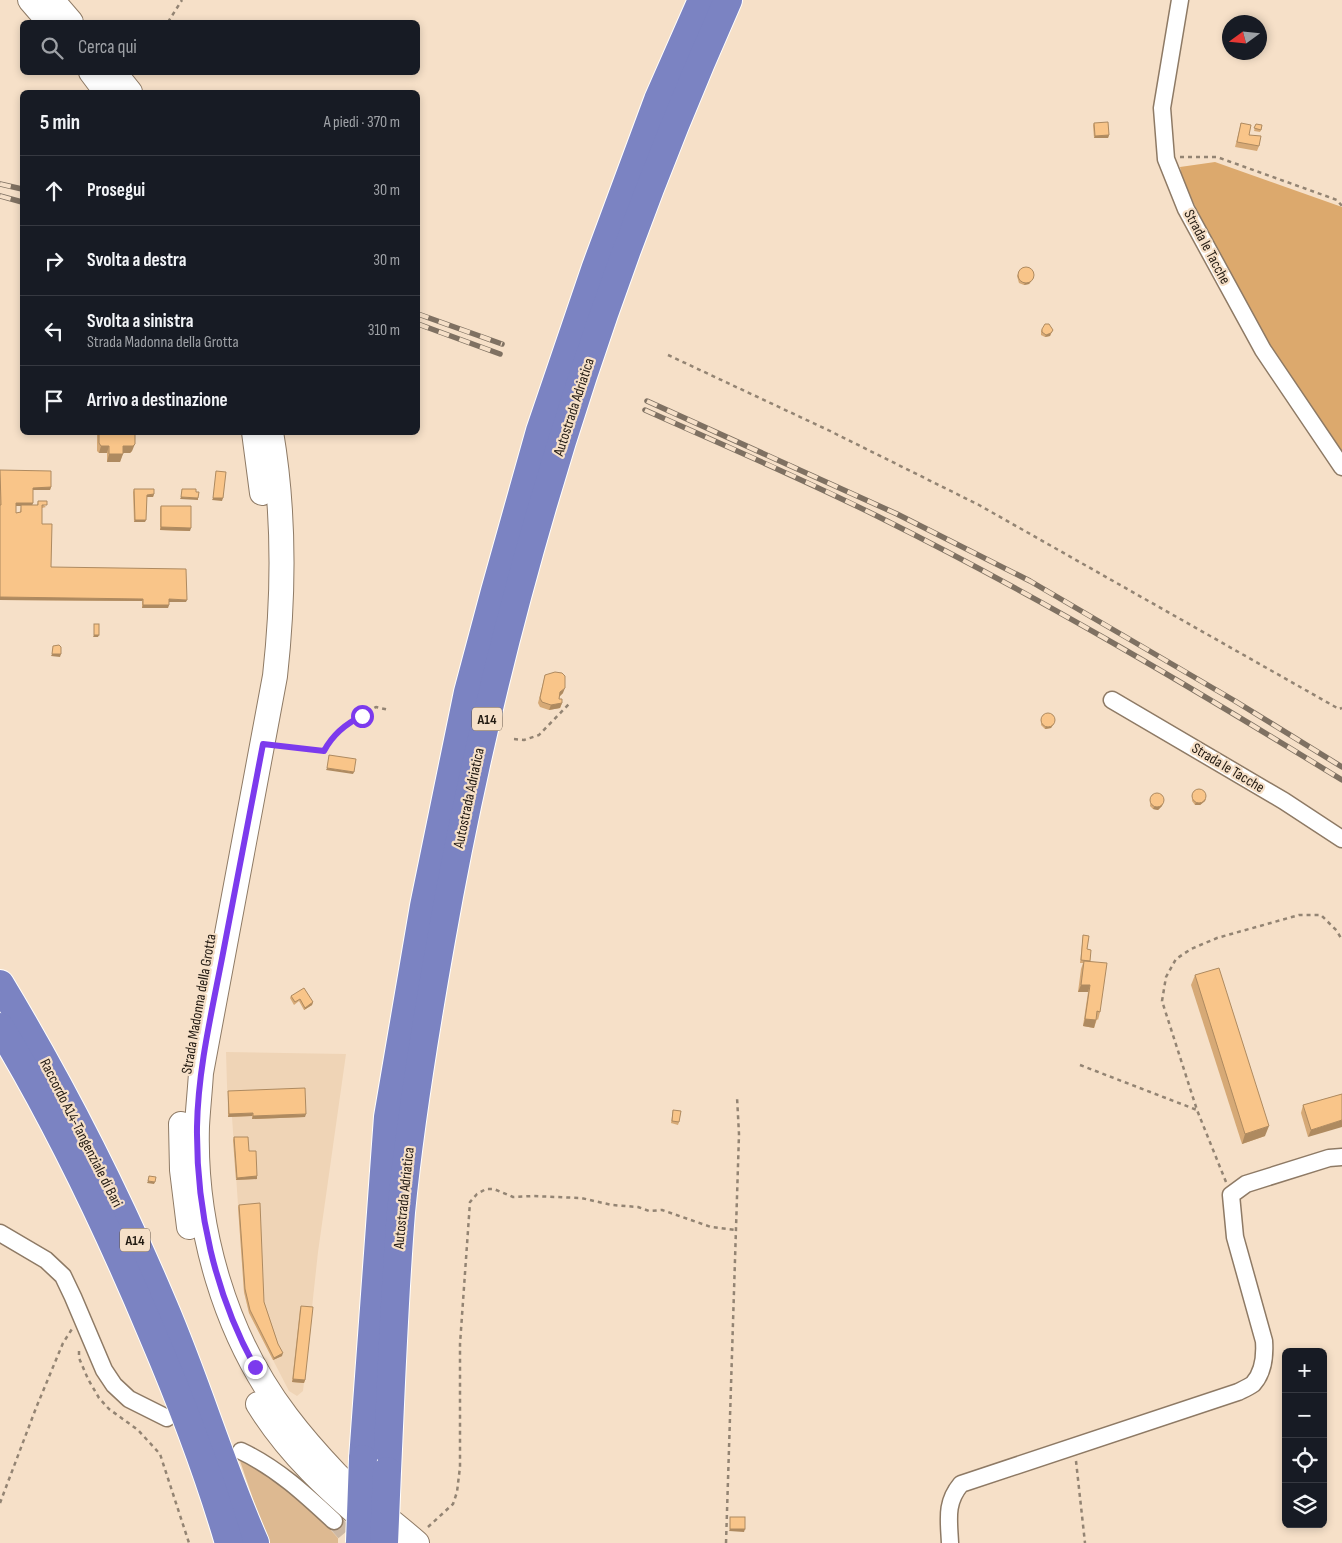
<!DOCTYPE html>
<html lang="it">
<meta charset="utf-8">
<style>
body{margin:0;font-family:"Sofia Sans Condensed",sans-serif;background:#242831;color:#f1f3f6}
.controls{position:absolute;right:15px;bottom:15px;display:grid;overflow:hidden;border-radius:8px;box-shadow:0 2px 8px #0003}
.controls button{width:45px;height:45px;display:grid;place-items:center;padding:0;border:0;border-bottom:1px solid #363941;background:#171b24;color:#f1f3f6;font:25px sans-serif}
.compass{position:absolute;left:1222px;top:15px;width:45px;height:45px;border-radius:50%;background:#171b24;box-shadow:0 2px 8px #0003;rotate:255deg}
.stop{position:absolute;width:15px;height:15px;margin:-11px;border:4px solid #7c3aed;border-radius:50%;background:#fff}
.stop.end{background:#7c3aed;border-color:#fff;box-shadow:0 1px 5px #0008}
.list{margin:0;padding:0;list-style:none}
h2{display:flex;justify-content:space-between;align-items:center;height:65px;margin:0;padding:0 20px;font-size:21px}
h2 small{font-size:16px;font-weight:400;color:#9ea1a6}
.list li{display:grid;grid-template-columns:32px 1fr auto;gap:15px;align-items:center;box-sizing:border-box;height:70px;padding:0 20px;border-top:1px solid #363941}
.list b{display:block;font-size:19px;white-space:nowrap}
.list p{margin:0;font-size:16px;white-space:nowrap;color:#9ea1a6}
.list em{font-size:16px;font-style:normal;color:#9ea1a6}
.icon{flex:none;width:28px;height:28px;fill:none;stroke:currentColor;stroke-width:2;stroke-linecap:round;stroke-linejoin:round}
.map{position:relative;flex:none;width:1342px;height:1543px;overflow:hidden}
.search{position:absolute;background:#171b24;box-shadow:0 2px 8px #0003;left:20px;top:20px;width:400px;height:55px;display:flex;align-items:center;gap:12px;box-sizing:border-box;padding:0 18px;border-radius:8px;color:#9ea1a6;font-size:19px}
.panel{position:absolute;background:#171b24;box-shadow:0 2px 8px #0003;left:20px;top:90px;width:400px;height:345px;border-radius:8px}
.map>svg:first-child{display:block}
</style>
<div class="map">
<svg width="1342" height="1543" viewBox="0 0 1342 1543">
<rect width="100%" height="100%" fill="#f6e0c8"/>
<polygon fill="#efd4b6" points="226,1052 346,1054 318,1252 303,1391 297,1396 289,1391 273,1360 249,1313 244,1292 232,1117 228,1117"/>
<polygon fill="#ddb991" points="239,1458 277,1481 309,1506 338,1538 338,1543 268,1543"/>
<polygon fill="#dca96d" points="1215,162 1342,207 1342,467 1225,271 1182,178 1180,167"/>
<g fill="none" stroke-linecap="round" stroke-linejoin="round">
<polyline stroke="#ccb8a4" stroke-width="16" stroke-dasharray="16 8" stroke-linecap="butt" points="334,1521 353,1543"/>
<defs>
<g id="minor">
<polyline points="1180,0 1162,108 1166,159 1186,209 1263,350 1342,467"/>
<polyline points="1112,700 1284,801 1342,839"/>
<polyline points="0,1233 46,1260 63,1276 73,1297 104,1370 114,1385 129,1399 167,1418"/>
<path d="M241,1451C277,1468 305,1494 334,1521"/>
<path d="M950,1543C949,1520 945,1503 961,1484L1238,1392C1242,1390 1249,1387 1253,1384C1264,1372 1265,1355 1264,1341L1235,1237L1231,1195L1246,1184L1329,1158L1342,1157"/>
</g>
<g id="secondary">
<polyline points="30,0 49,22"/>
<polyline points="52,0 71,22"/>
<polyline points="91,72 106,92"/>
<polyline points="114,72 130,92"/>
<polyline points="254,432 262,493"/>
<path d="M271,432C285,514 284,595 275,676L201,1073C200,1090 198,1108 197,1126C194,1227 225,1336 287,1417C302,1437 319,1456 336,1474C361,1499 391,1520 417,1543"/>
<polyline points="181,1124 182,1170 189,1227"/>
<path d="M258,1404C289,1454 328,1489 372,1527"/>
</g>
<g id="motorway">
<path d="M0,984C62,1087 117,1195 164,1307C197,1384 221,1466 255,1543"/>
<path d="M0,1027C59,1125 108,1228 152,1333C181,1401 208,1471 229,1543"/>
<polyline points="363,1459 388,1117 424,906 468,692 495,591 540,431 596,267 658,100 702,0"/>
<path d="M387,1471C391,1385 394,1298 401,1212C410,1121 425,1030 441,940C498,617 595,300 728,0"/>
</g>
</defs>
<use href="#minor" stroke="#8e7a65" stroke-width="19"/>
<use href="#secondary" stroke="#8e7a65" stroke-width="26"/>
<use href="#motorway" stroke="#fff" stroke-width="30"/>
<g stroke="#938473" stroke-width="2.5" stroke-dasharray="4 4" stroke-linecap="butt">
<polyline points="168,22 182,0"/>
<polyline points="1180,157 1217,157 1337,200 1342,206"/>
<polyline points="668,355 828,430 979,505 1339,709 1342,708"/>
<polyline points="514,739 524,740 539,735 569,704"/>
<path d="M280,746L324,751C336,727 353,720 376,707L389,710"/>
<polyline points="1080,1065 1197,1110"/>
<polyline points="1226,1182 1197,1110 1162,1001 1166,977 1176,959 1191,949 1217,938 1299,915 1321,915 1337,931 1342,940"/>
<polyline points="79,1351 79,1358 88,1379 99,1398 109,1409 138,1430 160,1454 189,1543"/>
<polyline points="1076,1461 1085,1543"/>
<polyline points="0,1503 36,1408 63,1343 72,1329"/>
<polyline points="428,1527 453,1504 457,1492 460,1467 460,1344 470,1202 477,1194 486,1189 494,1189 513,1197 533,1196 581,1198 612,1205 638,1207 649,1211 662,1210 711,1227 736,1230"/>
<polyline points="726,1543 739,1134 737,1097"/>
</g>
<use href="#minor" stroke="#fff" stroke-width="16"/>
<use href="#secondary" stroke="#fff" stroke-width="24"/>
<use href="#motorway" stroke="#7b83c2" stroke-width="28"/>
<defs>
<g id="rail">
<polyline points="0,184 22,189"/>
<polyline points="0,196 22,202"/>
<polyline points="418,314 502,344"/>
<polyline points="418,324 500,354"/>
<polyline points="647,401 897,514 1030,581 1235,701 1342,767"/>
<path d="M645,410C723,445 803,479 879,517C1038,596 1191,687 1342,780"/>
</g>
</defs>
<use href="#rail" stroke="#7f7162" stroke-width="5.5"/>
<use href="#rail" stroke="#f6e0c8" stroke-width="4" stroke-dasharray="11" stroke-linecap="butt"/>
<defs>
<g id="motorway-bridge">
<polyline points="360,1543 363,1459"/>
<polyline points="384,1543 387,1471"/>
</g>
</defs>
<use href="#motorway-bridge" stroke="#fff" stroke-width="30" stroke-linecap="butt"/>
<use href="#motorway-bridge" stroke="#7b83c2" stroke-width="28"/>
</g>
<g fill="#d6a976" fill-rule="evenodd">
<polygon points="1094,123 1109,135 1108,138 1094,138 1093,125"/>
<polygon points="1241,123 1249,135 1259,146 1257,151 1235,147"/>
<polygon points="1256,124 1261,130 1260,132 1254,131"/>
<polygon points="1018,274 1033,279 1029,284 1024,285 1019,283 1017,276"/>
<polygon points="1042,329 1053,330 1050,336 1045,337 1041,335 1041,331"/>
<polygon points="97,432 135,432 132,451 130,453 123,453 120,462 107,462 107,453 99,453 97,451"/>
<path d="M0,470L51,487L50,490H33L32,505H37L38,501L46,507L42,508V524L51,567L186,602H169L168,608H142V601L0,600ZM16,506H21L20,512L16,513Z"/>
<polygon points="134,489 154,494 153,497 147,497 145,522 134,522 133,492"/>
<polygon points="161,506 190,531 160,530 160,508"/>
<polygon points="545,675 563,693 560,696 559,699 562,703 560,708 549,710 540,707 538,703"/>
<polygon points="1042,717 1054,724 1051,728 1045,729 1041,725"/>
<polygon points="1193,793 1205,801 1200,805 1195,805 1192,801"/>
<polygon points="1151,797 1163,803 1162,806 1158,810 1153,809 1150,806"/>
<polygon points="1083,935 1087,949 1100,1012 1098,1020 1097,1019 1094,1028 1083,1026 1088,992 1078,992 1081,969 1083,963 1080,963"/>
<polygon points="1195,975 1265,1136 1242,1144 1191,985"/>
<polygon points="291,996 313,1002 312,1005 304,1010 299,1001 294,1005 290,998"/>
<polygon points="228,1091 305,1117 252,1119 252,1116 228,1117"/>
<polygon points="1342,1094 1308,1137 1301,1113 1303,1105"/>
<polygon points="673,1110 679,1122 678,1125 671,1123"/>
<polygon points="234,1137 257,1179 236,1180 233,1140"/>
<polygon points="239,1205 264,1302 282,1356 273,1360 249,1313 244,1292 238,1207"/>
<polygon points="301,1306 305,1380 304,1383 292,1382 300,1309"/>
</g>
<g fill="#ae8a60">
<polygon points="1109,135 1108,138 1094,138 1095,136"/>
<polygon points="1034,277 1029,284 1024,285 1025,283"/>
<polygon points="1051,333 1050,336 1045,337 1046,335"/>
<polygon points="135,444 132,451 130,453 120,453 123,446"/>
<polygon points="101,446 109,446 107,453 99,453"/>
<polygon points="109,454 123,454 120,462 107,462"/>
<polygon points="51,487 50,490 32,490 33,488"/>
<polygon points="154,494 153,497 146,497 147,495"/>
<polygon points="181,497 198,498 198,500 180,499"/>
<polygon points="213,498 223,498 222,501 212,500"/>
<polygon points="16,503 33,503 32,506 15,506"/>
<polygon points="135,520 146,520 145,522 134,522"/>
<polygon points="161,527 191,528 190,531 160,530"/>
<polygon points="0,597 143,599 142,601 0,600"/>
<polygon points="169,599 187,600 186,602 168,602"/>
<polygon points="143,605 169,605 168,608 142,608"/>
<polygon points="94,635 99,635 98,637 93,637"/>
<polygon points="52,654 61,654 60,657 51,656"/>
<polygon points="565,688 563,693 559,697 560,692"/>
<polygon points="562,703 560,708 549,710 551,705"/>
<polygon points="1054,722 1051,728 1045,729 1046,726"/>
<polygon points="327,768 354,772 353,774 326,770"/>
<polygon points="1206,799 1205,801 1200,805 1195,805 1196,802"/>
<polygon points="1163,803 1162,806 1158,810 1153,809 1154,807"/>
<polygon points="1081,985 1090,985 1088,992 1078,992"/>
<polygon points="313,1002 312,1005 304,1010 305,1008"/>
<polygon points="1085,1019 1096,1020 1094,1028 1083,1026"/>
<polygon points="253,1113 252,1116 228,1117 229,1114"/>
<polygon points="306,1114 305,1117 252,1119 253,1116"/>
<polygon points="1342,1120 1342,1127 1308,1137 1311,1130"/>
<polygon points="1269,1126 1265,1136 1242,1144 1245,1134"/>
<polygon points="257,1176 257,1179 236,1180 237,1178"/>
<polygon points="148,1181 155,1182 154,1184 147,1183"/>
<polygon points="283,1353 282,1356 273,1360 274,1358"/>
<polygon points="293,1379 305,1380 304,1383 292,1382"/>
<polygon points="730,1529 745,1529 744,1532 729,1531"/>
</g>
<g fill="#f9c589" stroke="#ae8a60">
<polygon points="1108,122 1109,135 1095,136 1094,123"/>
<polygon points="1241,123 1251,125 1249,135 1261,136 1259,146 1237,142"/>
<polygon points="1256,124 1262,125 1261,130 1254,128"/>
<circle cx="1026" cy="275" r="8"/>
<polygon points="1045,324 1049,324 1053,330 1051,333 1046,335 1042,332 1042,329"/>
<polygon points="99,432 135,432 135,444 133,446 123,446 123,454 109,454 109,446 101,446 99,443"/>
<polygon points="0,470 51,471 51,487 33,488 33,503 16,503 16,513 21,512 21,505 38,505 38,501 47,501 47,505 42,505 42,524 52,524 51,567 186,569 187,600 169,599 169,605 143,605 143,599 0,597 0,505 1,505"/>
<polygon points="216,471 226,472 223,498 213,498"/>
<polygon points="134,489 154,489 154,494 147,495 146,520 135,520"/>
<polygon points="182,489 196,489 196,492 199,492 198,498 181,497"/>
<polygon points="161,506 191,506 191,528 161,527"/>
<rect x="94" y="624" width="5" height="11"/>
<polygon points="59,645 61,647 61,654 52,654 53,646"/>
<polygon points="555,672 562,673 565,676 565,688 560,692 559,699 562,699 562,703 551,705 542,702 540,698 545,675"/>
<circle cx="1048" cy="720" r="7"/>
<polygon points="329,755 356,759 354,772 327,768"/>
<circle cx="1199" cy="796" r="7"/>
<circle cx="1157" cy="800" r="7"/>
<polygon points="1083,935 1089,936 1087,949 1091,950 1090,961 1081,960"/>
<polygon points="1084,961 1107,963 1100,1012 1097,1011 1096,1020 1085,1019 1090,985 1081,985"/>
<polygon points="1219,968 1269,1126 1245,1134 1195,975"/>
<polygon points="304,988 313,1002 305,1008 300,999 295,1002 291,996"/>
<polygon points="305,1088 306,1114 253,1116 253,1113 229,1114 228,1091"/>
<polygon points="1342,1094 1342,1120 1311,1130 1303,1105"/>
<polygon points="673,1110 681,1111 679,1122 672,1121"/>
<polygon points="234,1137 248,1137 249,1151 256,1151 257,1176 237,1178"/>
<polygon points="149,1176 156,1177 155,1182 148,1181"/>
<polygon points="260,1203 264,1302 278,1344 283,1353 274,1358 250,1310 245,1289 239,1205"/>
<polygon points="301,1306 313,1307 305,1380 293,1379"/>
<rect x="730" y="1517" width="15" height="12"/>
</g>
<g fill="none" stroke-linecap="round" stroke-linejoin="round">
<path stroke="#7c3aed" stroke-width="6" d="M255,1367C215,1294 196,1210 197,1127C198,1067 213,1007 224,948C237,880 250,812 263,744L324,751C333,734 345,724 362,716"/>
</g>
<g text-anchor="middle" dominant-baseline="central" stroke-width="4.5" stroke-linejoin="round" paint-order="stroke">
<g fill="#f6e0c8" stroke="#625549" stroke-width="1">
<rect x="472" y="707.5" width="30" height="23" rx="4"/>
<rect x="120" y="1228.5" width="30" height="23" rx="4"/>
</g>
<g font-size="14" font-weight="bold" fill="#221a12">
<text x="487" y="719">A14</text>
<text x="135" y="1240">A14</text>
</g>
<g font-size="15" fill="#221a12" stroke="#f6e0c8">
<text transform="translate(1207 247) rotate(62)">Strada le Tacche</text>
<text transform="translate(574 407) rotate(-72)">Autostrada Adriatica</text>
<text transform="translate(1228 768) rotate(31)">Strada le Tacche</text>
<text transform="translate(469 798) rotate(-78)">Autostrada Adriatica</text>
<text transform="translate(199 1004) rotate(-80)">Strada Madonna della Grotta</text>
<text transform="translate(81 1133) rotate(63)">Raccordo A14-Tangenziale di Bari</text>
<text transform="translate(404 1198) rotate(-84)">Autostrada Adriatica</text>
</g>
</g>
</svg>
<div class="controls">
<button>+</button>
<button>−</button>
<button><svg class="icon" aria-label="locate" viewBox="0 0 24 24"><circle cx="12" cy="12" r="6"/><path d="M12 2v4M12 18v4M2 12h4M18 12h4"/></svg></button>
<button><svg class="icon" aria-label="layers" viewBox="0 0 24 24"><path d="M12 4l9 5-9 5-9-5zM3 14l9 5 9-5"/></svg></button>
</div>
<svg class="compass" viewBox="-18 -18 36 36"><path d="M0-13l5 13h-10z" fill="#e53935"/><path d="M0 13l5-13h-10z" fill="#9ea1a6"/></svg>
<div class="stop" style="left:362px;top:716px"></div>
<div class="stop end" style="left:255px;top:1367px"></div>
<div class="search"><svg class="icon" aria-label="search" viewBox="0 0 24 24"><circle cx="10" cy="10" r="6"/><path d="M15 15l6 6"/></svg>Cerca qui</div>
<section class="panel">
<h2>5 min<small>A piedi · 370 m</small></h2>
<ul class="list">
<li><svg class="icon" aria-label="ahead" viewBox="0 0 24 24"><path d="M12 20V5M6 11l6-6 6 6"/></svg><div><b>Prosegui</b></div><em>30 m</em></li>
<li><svg class="icon" aria-label="right" viewBox="0 0 24 24"><path d="M7 20v-9h11M14 6l5 5-5 5"/></svg><div><b>Svolta a destra</b></div><em>30 m</em></li>
<li><svg class="icon" aria-label="left" viewBox="0 0 24 24"><path d="M17 20v-9H6M10 6l-5 5 5 5"/></svg><div><b>Svolta a sinistra</b><p>Strada Madonna della Grotta</p></div><em>310 m</em></li>
<li><svg class="icon" aria-label="arrive" viewBox="0 0 24 24"><path d="M6 21V4h12l-3 4 3 4H6"/></svg><div><b>Arrivo a destinazione</b></div></li>
</ul>
</section>
</div>
